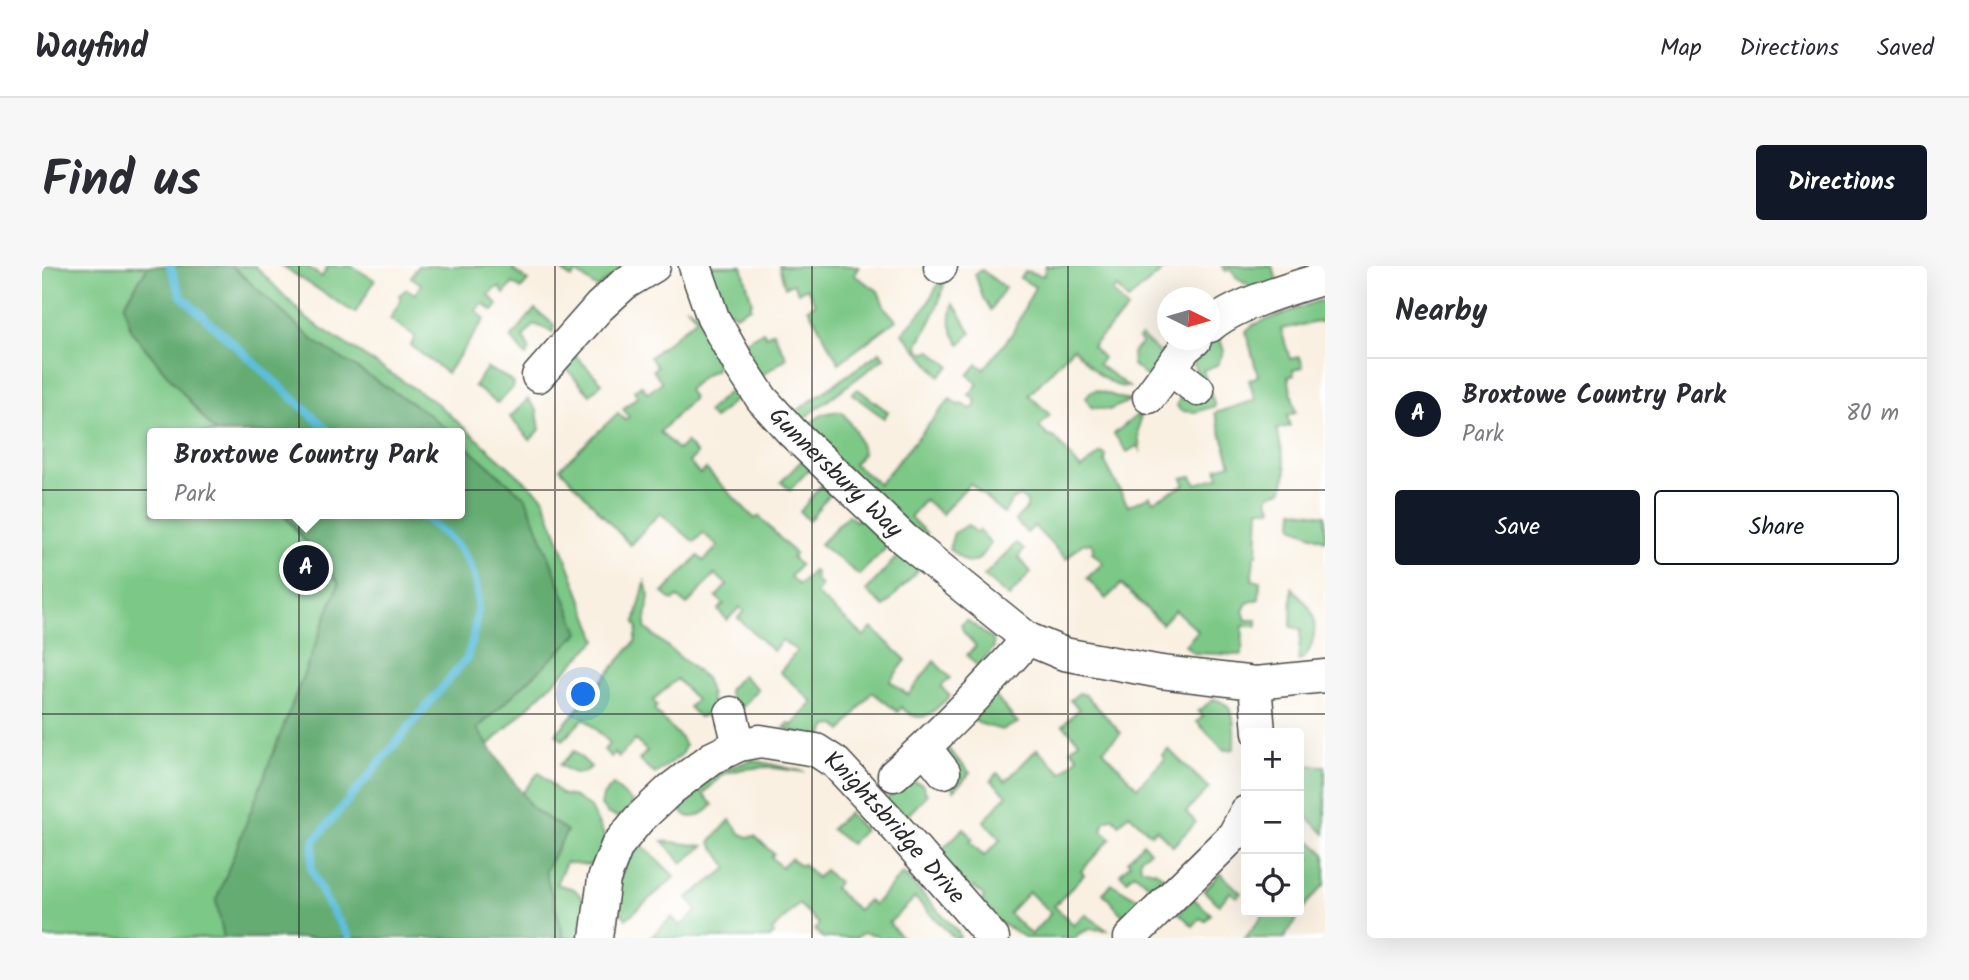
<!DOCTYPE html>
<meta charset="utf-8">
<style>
body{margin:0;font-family:Kalam,sans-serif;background:#f7f7f7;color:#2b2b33}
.controls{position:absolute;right:21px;bottom:21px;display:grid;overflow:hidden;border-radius:7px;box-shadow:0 7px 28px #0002}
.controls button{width:63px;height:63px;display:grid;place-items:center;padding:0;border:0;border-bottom:2px solid #e1e1e2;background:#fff;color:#2b2b33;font:35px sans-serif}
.compass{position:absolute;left:1115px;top:21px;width:63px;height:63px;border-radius:50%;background:#fff;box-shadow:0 7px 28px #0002;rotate:95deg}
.you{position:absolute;left:542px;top:429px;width:24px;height:24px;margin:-18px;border:5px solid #fff;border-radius:50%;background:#1a73e8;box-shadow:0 0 0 10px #1a73e833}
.badge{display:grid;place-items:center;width:46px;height:46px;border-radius:50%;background:#111827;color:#fff;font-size:23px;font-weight:700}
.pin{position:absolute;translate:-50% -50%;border:4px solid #fff;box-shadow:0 2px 7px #0006}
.popup{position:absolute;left:105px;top:162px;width:318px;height:91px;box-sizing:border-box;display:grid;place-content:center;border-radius:7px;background:#fff;filter:drop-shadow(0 2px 5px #0005);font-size:23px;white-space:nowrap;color:#7c7c81}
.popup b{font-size:26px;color:#2b2b33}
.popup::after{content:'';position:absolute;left:50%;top:100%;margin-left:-14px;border:14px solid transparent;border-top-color:#fff}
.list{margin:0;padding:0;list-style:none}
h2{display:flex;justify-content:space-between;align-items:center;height:91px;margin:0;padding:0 28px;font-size:30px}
h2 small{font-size:23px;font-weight:400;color:#7c7c81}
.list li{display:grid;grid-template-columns:46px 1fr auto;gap:21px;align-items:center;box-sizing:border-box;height:112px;padding:0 28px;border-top:2px solid #e1e1e2}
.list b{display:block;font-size:26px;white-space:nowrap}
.list p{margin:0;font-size:23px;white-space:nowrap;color:#7c7c81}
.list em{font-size:23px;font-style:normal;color:#7c7c81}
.actions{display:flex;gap:14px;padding:21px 28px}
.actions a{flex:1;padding:16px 0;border:2px solid #111827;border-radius:7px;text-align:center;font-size:24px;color:#111827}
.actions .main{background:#111827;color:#fff}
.icon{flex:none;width:38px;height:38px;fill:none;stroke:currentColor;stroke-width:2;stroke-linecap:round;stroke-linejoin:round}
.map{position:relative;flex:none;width:1283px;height:672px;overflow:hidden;border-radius:7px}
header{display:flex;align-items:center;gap:42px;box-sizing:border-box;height:98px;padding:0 35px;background:#fff;border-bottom:2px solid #e1e1e2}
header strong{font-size:33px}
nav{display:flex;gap:38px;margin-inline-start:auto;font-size:24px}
.intro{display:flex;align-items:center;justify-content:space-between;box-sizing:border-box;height:168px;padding:0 42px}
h1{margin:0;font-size:49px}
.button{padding:18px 32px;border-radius:7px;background:#111827;color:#fff;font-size:24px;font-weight:700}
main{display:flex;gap:42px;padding:0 42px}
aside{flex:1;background:#fff;border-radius:7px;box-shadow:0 7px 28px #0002}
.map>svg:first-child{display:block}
</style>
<header>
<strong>Wayfind</strong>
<nav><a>Map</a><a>Directions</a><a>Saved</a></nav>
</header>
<div class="intro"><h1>Find us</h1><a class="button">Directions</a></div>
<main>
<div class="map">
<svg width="1283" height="672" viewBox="0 0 1283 672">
<rect width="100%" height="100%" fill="#fff"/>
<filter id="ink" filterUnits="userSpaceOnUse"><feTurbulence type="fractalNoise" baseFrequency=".0143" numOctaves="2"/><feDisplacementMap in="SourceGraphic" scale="14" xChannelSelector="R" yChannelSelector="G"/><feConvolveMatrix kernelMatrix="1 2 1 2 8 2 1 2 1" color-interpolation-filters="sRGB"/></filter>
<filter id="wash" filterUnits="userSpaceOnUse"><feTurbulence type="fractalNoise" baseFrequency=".00686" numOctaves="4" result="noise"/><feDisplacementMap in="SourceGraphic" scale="28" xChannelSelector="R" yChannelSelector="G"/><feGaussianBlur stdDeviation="1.57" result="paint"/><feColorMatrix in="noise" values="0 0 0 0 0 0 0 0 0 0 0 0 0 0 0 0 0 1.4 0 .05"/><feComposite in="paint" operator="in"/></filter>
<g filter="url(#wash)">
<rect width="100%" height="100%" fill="#f9f0e1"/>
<g fill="#7cc886" stroke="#547a58" stroke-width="2" fill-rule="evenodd">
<path d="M0,0H213L265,53L393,136L501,231L555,374L448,478L404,628L427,672H0ZM110,167H418V248H110Z"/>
<polygon points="240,0 267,0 267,2 280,11 286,0 309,0 333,14 313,47"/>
<polygon points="376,0 474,0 471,4 486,15 479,23 471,17 462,28 458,21 452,23 447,29 456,39 451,45 441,37 434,45 443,53 405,107 369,80 373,70 348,53 359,34 357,29 365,23 373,28 379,18 369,11"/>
<polygon points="514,0 583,0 555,22 535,7 529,12"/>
<polygon points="665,0 700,0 710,37 708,38 709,41 693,49 688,45 683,46"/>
<polygon points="737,0 817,0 812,9 836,25 843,42 854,54 797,97 766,42 773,38 765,22 756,26 751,17 743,21"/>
<path d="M1004,0H1126L1086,34L1075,21L1070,25L1086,43L1050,80L1061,92L1056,98L1087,121C1065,123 1045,95 1031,82L987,129L1008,149L997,161L1005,169L1013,172L1039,203L1059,187L1064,189L1063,196L1086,240L1108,230L1111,235L1143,219L1140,212L1150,210L1154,218L1177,211L1175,202L1189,198L1173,147L1213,134L1207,114L1216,110L1204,65L1211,59L1276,35H1283V62L1281,55L1239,63L1248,93L1258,91L1261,101L1251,104L1252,109L1246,111L1254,147L1245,149L1248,160L1235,163L1244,204L1241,224L1228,228L1226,234L1231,243H1217L1215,288L1212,290L1210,314L1218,315L1217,333L1205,337L1201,345L1204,354H1215V360H1201L1200,389L1151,387L1143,379L1156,365L1133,344L1120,358L1079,318L1064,333L1045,312L1061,297L1050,286L1052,281L1049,277L1040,278L1024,293L992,260L985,267L973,254L985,242V236L978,230L969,235L962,248L928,217L900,248L883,234L868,251L885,268L879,273L763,164C774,151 783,144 800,146L813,164L821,187L812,198L837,218L908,133L916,139L919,138L929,143L933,140V133L927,129L936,118L926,109L935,98L942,103L970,68L993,21L978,12L983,5L1001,10Z"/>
<polygon points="1180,0 1230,0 1237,19 1211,23 1195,12 1188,3 1184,5"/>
<polygon points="940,4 963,22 949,44 941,32 933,8"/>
<path d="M897,17L902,18C896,43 888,57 876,78L877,83L881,86L889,85L908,100L898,110L860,67L883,42Z"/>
<path d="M911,38C918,45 923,58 929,67L918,78C907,63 907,55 911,38Z"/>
<path d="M644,40L663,52L678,83L674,103L661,110L646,124L651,132L618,166L636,184L644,176L655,188L647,196L658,208L664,203L713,253L717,250L753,288L750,292L758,299L748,311L757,319L771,305L774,307L773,314L780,320L774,328L822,370L830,362L864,394L848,415L866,429L892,395L908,412L899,421L908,430C890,446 880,462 859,441L856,446L830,426L800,465L794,459L785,460L780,470L782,476L742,462L747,457L750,460L771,436L738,406L755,385L740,374L731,385L696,352L702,345L698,341L685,354L676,344L682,338L674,331L685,319L673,308L645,339L635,331L631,335L621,327L656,290L662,295L676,280L661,267L652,276L618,247L588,279L518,202L576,147L583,154L587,151L581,143L596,130L592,125L599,119L606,127L620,116L611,104L615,100L608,91L655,52Z"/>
<polygon points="493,43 512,59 511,66 492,58 481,71 488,84 484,90 469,72"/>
<polygon points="721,65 724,70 731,66 745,92 717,111 695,80"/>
<polygon points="1176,67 1182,85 1175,99 1161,104 1173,140 1153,146 1139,145 1135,140 1138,131 1150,132 1159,116 1150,95 1159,79"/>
<polygon points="1099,70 1121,90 1105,111 1091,99 1090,87 1100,77 1096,73"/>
<polygon points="838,86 842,92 757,156 749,149"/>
<polygon points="532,88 560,117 548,129 521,99"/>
<polygon points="445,102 465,112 471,117 470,123 455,137 432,120"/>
<polygon points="695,118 702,125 672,153 665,146"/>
<polygon points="816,123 846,146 842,152 810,128"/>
<polygon points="1054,124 1088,135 1067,144 1049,141 1044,132 1048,126"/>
<polygon points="486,133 495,145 498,164 488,174 468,151"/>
<polygon points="1099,146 1096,166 1098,184 1095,180 1085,186 1072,168"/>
<polygon points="762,192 771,199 748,224 739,216"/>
<polygon points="783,214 792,222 767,255 758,246"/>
<polygon points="1252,244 1283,249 1283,274 1251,261"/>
<polygon points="824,246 852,274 817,309 778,278 806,249 814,255"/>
<polygon points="926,259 935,267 937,264 949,277 936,294 926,297 907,283 912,267"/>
<polygon points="974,277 982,284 976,291 989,306 967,331 942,310"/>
<polygon points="861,284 878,302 842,341 824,325"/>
<polygon points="603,316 607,329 603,362 663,412 668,426 671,446 657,451 647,441 654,434 635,413 611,434 615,440 612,444 639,472 643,480 639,489 613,508 597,494 605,485 593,474 577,491 572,487 569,491 562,484 568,477 542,452 521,474 514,468 593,376 596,361 593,357"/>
<path d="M1250,321C1256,330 1268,338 1271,349C1275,362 1271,390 1256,395L1259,363L1249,361Z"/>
<polygon points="925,354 951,374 952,381 936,401 925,389 934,380 922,367 919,359"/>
<polygon points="700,409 716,423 694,449 686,424"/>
<path d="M1037,427L1044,429L1079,467L1061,484L1095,521L1123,493L1120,489L1126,483L1167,522L1144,546L1154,556L1131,580L1114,563L1109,568L1087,548L1077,558L1071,551L1063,555L1060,564L1069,572L1039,605L1042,609L1012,640L1032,659L1043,648L1065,664L1048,663L1036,668L1034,672H984L954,654L938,641L942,630L932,621L928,624L894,589L922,562L931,573L928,576L942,590L959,573L942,555L965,529L949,514L955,507L964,515L995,483L1020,507L1036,491L1029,483L1037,475L1021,459L1037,443L1028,434ZM987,626L1009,647L989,669L967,647Z"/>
<polygon points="951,428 976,457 960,464 939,458 928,451"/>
<path d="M1172,433C1196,438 1192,462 1192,483L1182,484L1155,456L1161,450L1156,445Z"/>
<polygon points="899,475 928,507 912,524 907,515"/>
<path d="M532,485L549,501C538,512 530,507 518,499Z"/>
<path d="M710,494L763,506L724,501L701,503L681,508L661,528L671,539C659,552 643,558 636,538L678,505Z"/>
<polygon points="1257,499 1283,500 1283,568 1257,543"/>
<polygon points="497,506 519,528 533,531 548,542 563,571 554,597 545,599 524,596 514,618 532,623 547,639 549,672 522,672 503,605 524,565 490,542 480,527"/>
<polygon points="870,515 880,518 885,529 860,555 841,537 858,520"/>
<polygon points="571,519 591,537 579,552 566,548 559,540 561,530"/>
<polygon points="806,547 822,564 808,578 789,563"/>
<polygon points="688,554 699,568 706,571 713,570 732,588 729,591 739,601 749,592 758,600 761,598 775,612 783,604 796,617 792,622 816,644 826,634 832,639 861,607 916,666 918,672 912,672 873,632 847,657 860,672 837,672 835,669 821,667 814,672 781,672 773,664 777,658 757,638 730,665 732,668 728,672 608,672 630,651 638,660 655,645 645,632 686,602 668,576"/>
<polygon points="1257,564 1283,588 1283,618 1266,636 1242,672 1203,672 1219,652 1221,646 1257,646 1257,603 1268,593 1257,581"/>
<polygon points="591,574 598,577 633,611 584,653 571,634"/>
<polygon points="621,575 662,580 640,597"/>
<polygon points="1101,577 1108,585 1098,592 1099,602 1113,605 1122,611 1111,622 1092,607 1085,614 1078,608 1088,598 1085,595"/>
<polygon points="1178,607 1199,627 1195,631 1188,626 1177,639 1162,625"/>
<polygon points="1070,618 1090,630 1100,633 1082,651 1061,627"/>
<polygon points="1151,632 1169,648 1163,655 1158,652 1151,660 1137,647"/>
</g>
<g fill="#65ac73" stroke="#486c4f" stroke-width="2">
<polygon points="106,0 190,0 272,75 384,146 409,167 174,167 89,65 82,39"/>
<polygon points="418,175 484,232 537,367 435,463 490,542 525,565 503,605 522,672 182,672 174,635 297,317 241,248 418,248"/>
</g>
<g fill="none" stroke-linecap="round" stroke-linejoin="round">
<g stroke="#5dbedc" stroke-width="8">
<polyline points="128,0 139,30 289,167"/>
<path d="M308,672L284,636L269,602L272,575L425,392C436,355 444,319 419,285C409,271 392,260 378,248"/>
</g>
</g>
</g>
<g filter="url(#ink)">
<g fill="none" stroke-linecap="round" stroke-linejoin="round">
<defs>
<g id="minor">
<path id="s1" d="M653,0L671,52L697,98L720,133L750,166L862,273L986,373L1022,388L1119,406L1213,417L1283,410"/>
<polyline points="898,1 899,0"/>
<path d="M1168,60C1193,38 1250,22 1283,12"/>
<polyline points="1129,103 1156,124"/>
<polyline points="496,110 557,41 582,18 612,0"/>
<polyline points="1107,131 1143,82 1153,74"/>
<polyline points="1213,417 1217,467"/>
<polyline points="689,447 697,479"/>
<polyline points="883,482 902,506"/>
<path d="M852,509C900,467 944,421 986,373"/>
<path id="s2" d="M554,672L562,613L575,580L596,554L629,523L670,492L697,479L718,475L774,484L794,497L850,557L951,672"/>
<polyline points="1088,672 1192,569 1204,546"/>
</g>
</defs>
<use href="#minor" stroke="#4a4946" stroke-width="35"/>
<use href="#minor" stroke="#fff" stroke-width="32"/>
</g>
</g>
<path fill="none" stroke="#2b2b2b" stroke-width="2" stroke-opacity="0.55" d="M257,0V672M513,0V672M770,0V672M1026,0V672M0,224H1283M0,448H1283"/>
<g text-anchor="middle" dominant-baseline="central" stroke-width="5" stroke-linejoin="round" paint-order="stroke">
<g font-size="24" fill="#2b2b2b" stroke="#fff">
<text stroke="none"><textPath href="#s1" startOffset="254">Gunnersbury Way</textPath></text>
<text stroke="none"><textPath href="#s2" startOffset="444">Knightsbridge Drive</textPath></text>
</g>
</g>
</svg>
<div class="controls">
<button>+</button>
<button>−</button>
<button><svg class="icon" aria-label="locate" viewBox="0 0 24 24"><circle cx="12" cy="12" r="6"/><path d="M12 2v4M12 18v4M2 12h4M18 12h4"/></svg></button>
</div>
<svg class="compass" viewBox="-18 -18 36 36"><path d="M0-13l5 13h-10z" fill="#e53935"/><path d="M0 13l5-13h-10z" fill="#7c7c81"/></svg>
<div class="you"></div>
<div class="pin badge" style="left:264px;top:302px">A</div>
<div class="popup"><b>Broxtowe Country Park</b>Park</div>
</div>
<aside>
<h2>Nearby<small></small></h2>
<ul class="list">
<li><span class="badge">A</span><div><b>Broxtowe Country Park</b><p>Park</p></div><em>80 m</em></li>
</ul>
<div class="actions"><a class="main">Save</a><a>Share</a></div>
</aside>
</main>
